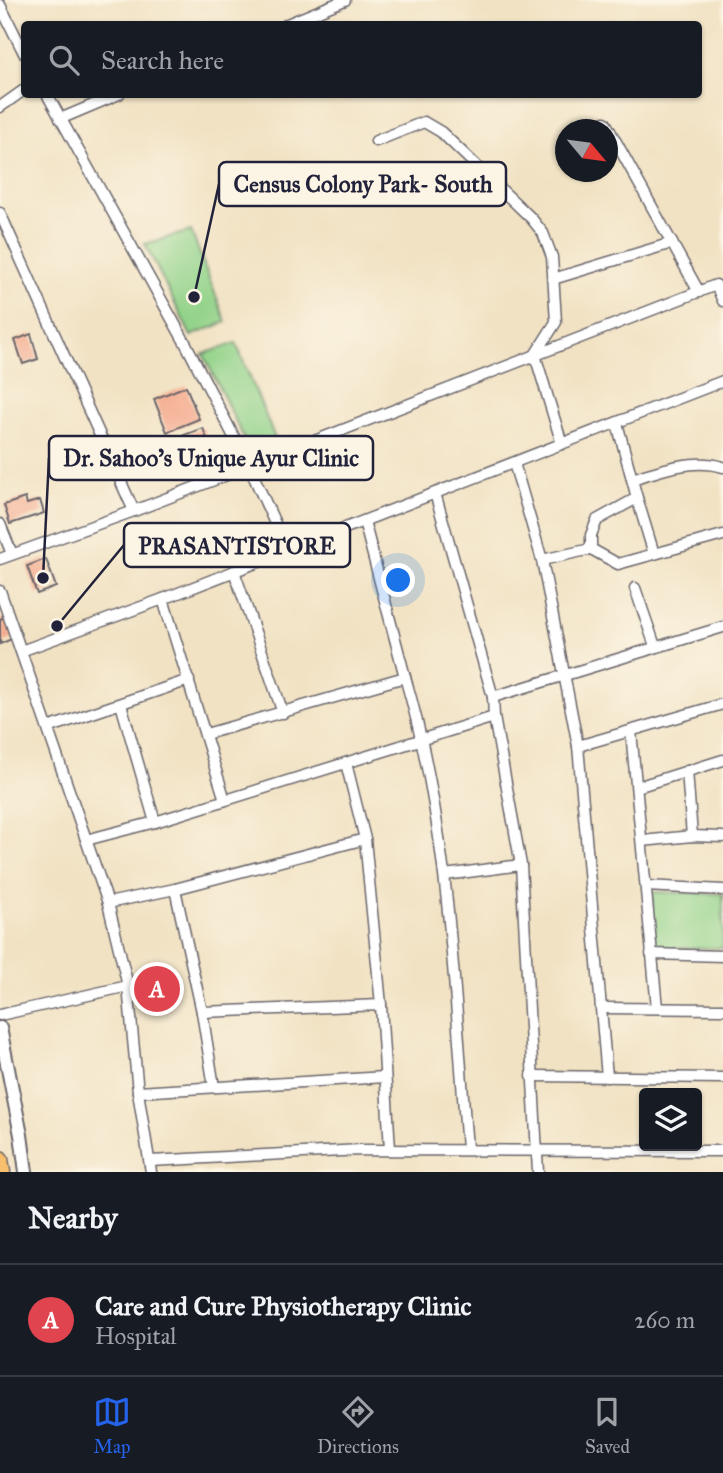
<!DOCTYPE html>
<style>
body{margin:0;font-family:"IM FELL Great Primer",serif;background:#242831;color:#f1f3f6}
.controls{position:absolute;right:21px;bottom:21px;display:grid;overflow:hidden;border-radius:7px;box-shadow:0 2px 5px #0004}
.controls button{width:63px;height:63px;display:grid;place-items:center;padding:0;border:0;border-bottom:2px solid #363941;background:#171b24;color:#f1f3f6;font:35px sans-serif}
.compass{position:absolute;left:555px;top:119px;width:63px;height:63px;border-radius:50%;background:#171b24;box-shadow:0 2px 5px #0004;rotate:119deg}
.you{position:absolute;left:399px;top:581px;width:24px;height:24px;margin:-18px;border:5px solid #fff;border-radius:50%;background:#1a73e8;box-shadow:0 0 0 10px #1a73e833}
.badge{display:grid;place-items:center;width:46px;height:46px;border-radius:50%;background:#2563eb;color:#fff;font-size:23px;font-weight:700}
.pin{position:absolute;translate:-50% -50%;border:4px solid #fff;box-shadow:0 2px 7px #0006}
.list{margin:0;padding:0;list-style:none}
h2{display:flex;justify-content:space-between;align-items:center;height:91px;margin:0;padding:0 28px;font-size:30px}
h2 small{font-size:23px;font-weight:400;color:#9ea1a6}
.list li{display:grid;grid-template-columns:46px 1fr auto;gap:21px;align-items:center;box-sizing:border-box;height:112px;padding:0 28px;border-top:2px solid #363941}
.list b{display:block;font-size:26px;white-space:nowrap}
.list p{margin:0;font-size:23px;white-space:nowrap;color:#9ea1a6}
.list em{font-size:23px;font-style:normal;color:#9ea1a6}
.icon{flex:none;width:38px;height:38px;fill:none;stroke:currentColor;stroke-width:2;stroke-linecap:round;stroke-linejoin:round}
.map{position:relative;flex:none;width:723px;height:1172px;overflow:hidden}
.search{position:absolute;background:#171b24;box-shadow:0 2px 5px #0004;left:21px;right:21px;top:21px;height:77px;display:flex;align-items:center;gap:18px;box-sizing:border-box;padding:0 24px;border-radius:7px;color:#9ea1a6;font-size:26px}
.sheet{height:203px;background:#171b24}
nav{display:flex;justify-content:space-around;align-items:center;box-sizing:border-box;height:98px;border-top:2px solid #363941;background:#171b24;font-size:19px;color:#9ea1a6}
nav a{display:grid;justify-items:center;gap:4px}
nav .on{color:#2563eb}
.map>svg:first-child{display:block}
</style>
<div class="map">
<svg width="723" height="1172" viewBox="0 0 723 1172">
<rect width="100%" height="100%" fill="#fcf5e5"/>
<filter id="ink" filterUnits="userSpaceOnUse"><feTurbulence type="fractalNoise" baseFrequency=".0143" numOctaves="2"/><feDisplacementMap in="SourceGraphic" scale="14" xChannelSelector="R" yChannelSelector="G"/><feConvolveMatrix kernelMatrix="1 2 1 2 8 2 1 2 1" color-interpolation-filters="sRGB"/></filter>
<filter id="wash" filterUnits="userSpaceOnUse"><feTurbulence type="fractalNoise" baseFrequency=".00686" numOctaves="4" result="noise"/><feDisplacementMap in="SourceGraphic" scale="28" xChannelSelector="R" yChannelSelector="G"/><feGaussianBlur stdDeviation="1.57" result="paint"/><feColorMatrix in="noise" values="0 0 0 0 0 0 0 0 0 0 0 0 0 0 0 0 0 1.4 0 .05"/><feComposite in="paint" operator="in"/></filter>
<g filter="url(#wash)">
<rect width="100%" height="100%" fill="#f1e2c3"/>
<g fill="#93d38a" stroke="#5a7a62" stroke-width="2">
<polygon points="191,231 226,322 191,336 145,244"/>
<polygon points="236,343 276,441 250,451 203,354"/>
<polygon points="652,892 723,894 723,948 655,948"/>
</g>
<g id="blocks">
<g fill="#f4a98c">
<polygon points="31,334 38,359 23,364 15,340"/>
<polygon points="186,386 199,419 167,432 154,399"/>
<polygon points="203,428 213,455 178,467 168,441"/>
<polygon points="25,498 27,504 40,500 44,513 10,524 4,505"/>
<polygon points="46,559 56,587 37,594 27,566"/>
<polygon points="5,617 14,638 0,644 0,619"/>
<polygon points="162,972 168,999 140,1006 133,980"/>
</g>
</g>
</g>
<g filter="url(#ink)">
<use href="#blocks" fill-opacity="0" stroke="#6a656b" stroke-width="2"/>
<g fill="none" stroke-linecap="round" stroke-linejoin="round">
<defs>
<g id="minor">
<polyline points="0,5 24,53"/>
<polyline points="287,24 345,0"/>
<polyline points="47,94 187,346 249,466 287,550"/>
<polyline points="0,107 24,90"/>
<polyline points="60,119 119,94"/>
<polyline points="605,122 699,292"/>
<polyline points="376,141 424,122 441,132 531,218 543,233 552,257 556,322 535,355 562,444"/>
<polyline points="0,213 134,511"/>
<polyline points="553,279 672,243"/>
<polyline points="514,463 542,560 578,746 607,1077"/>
<path d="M632,479C661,470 693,458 723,467"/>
<polyline points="435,493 493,697 494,717 521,865 538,1172"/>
<polyline points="637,498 654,554"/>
<polyline points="0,524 12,554"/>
<polyline points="591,549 591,535 597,520 637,498 617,423"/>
<polyline points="0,559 134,511 716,285 723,301"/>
<polyline points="542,560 591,549 618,564 723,535"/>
<polyline points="234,571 283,713"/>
<polyline points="635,588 655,646"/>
<polyline points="0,591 108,903 128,986 138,1092 151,1172"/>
<polyline points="163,599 225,800"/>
<polyline points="21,651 163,599 723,381"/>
<path d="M405,677C450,829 454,991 467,1148"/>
<polyline points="493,697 723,627"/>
<polyline points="121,704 155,822"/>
<polyline points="48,728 189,680"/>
<polyline points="631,731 657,1008"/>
<polyline points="206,734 405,677 364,521"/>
<polyline points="578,746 723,704"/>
<polyline points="346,763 365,839 381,1005"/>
<polyline points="687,771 692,836"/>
<polyline points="637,787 723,760"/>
<polyline points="86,840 155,822 494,717"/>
<polyline points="642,841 692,836 723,837"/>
<polyline points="445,875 521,865"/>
<polyline points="646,886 723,890"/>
<polyline points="175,889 202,1012 381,1005 390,1149"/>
<polyline points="108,903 175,889 365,839"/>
<polyline points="651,954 723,956"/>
<polyline points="602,1008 723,1009"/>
<polyline points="202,1012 214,1087"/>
<polyline points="0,1015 128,986"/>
<polyline points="532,1076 723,1078"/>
<polyline points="138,1092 385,1077"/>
<polyline points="150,1161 361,1150 723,1151"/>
</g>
<polyline id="tertiary" points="0,1028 21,1135 26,1172"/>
<polyline id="trunk" points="0,1159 2,1172"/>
</defs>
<use href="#minor" stroke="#6a656b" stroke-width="13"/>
<use href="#tertiary" stroke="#6a656b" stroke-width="16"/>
<use href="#trunk" stroke="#6a656b" stroke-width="19"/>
<use href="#minor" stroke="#fff" stroke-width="10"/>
<use href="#tertiary" stroke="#fff" stroke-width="12"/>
<use href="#trunk" stroke="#f8bf6c" stroke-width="16"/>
</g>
</g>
<path fill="none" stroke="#22223b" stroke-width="2.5" d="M194 297L219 184M43 578L49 458M57 626L124 545"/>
<g fill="#22223b" stroke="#fcf5e5" stroke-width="2.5">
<circle cx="194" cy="297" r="7"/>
<circle cx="43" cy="578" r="7"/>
<circle cx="57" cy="626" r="7"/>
</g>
<g fill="#fcf5e5" stroke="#22223b" stroke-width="2.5">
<rect x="219" y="162" width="287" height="44" rx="7"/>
<rect x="49" y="436" width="324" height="44" rx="7"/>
<rect x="124" y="523" width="226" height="44" rx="7"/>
</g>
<g font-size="23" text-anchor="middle" font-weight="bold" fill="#22223b">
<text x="363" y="192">Census Colony Park- South</text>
<text x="211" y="466">Dr. Sahoo's Unique Ayur Clinic</text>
<text x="237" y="554">PRASANTISTORE</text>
</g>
</svg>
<div class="controls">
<button><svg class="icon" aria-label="layers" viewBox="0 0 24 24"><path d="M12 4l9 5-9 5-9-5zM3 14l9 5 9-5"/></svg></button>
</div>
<svg class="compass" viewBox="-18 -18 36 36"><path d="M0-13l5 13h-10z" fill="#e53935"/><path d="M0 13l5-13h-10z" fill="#9ea1a6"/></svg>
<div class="you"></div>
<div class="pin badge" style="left:157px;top:989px;background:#e0444e">A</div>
<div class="search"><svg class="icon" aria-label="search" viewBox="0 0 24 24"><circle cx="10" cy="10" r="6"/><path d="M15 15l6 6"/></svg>Search here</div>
</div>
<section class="sheet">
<h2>Nearby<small></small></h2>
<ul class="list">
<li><span class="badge" style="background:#e0444e">A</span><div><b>Care and Cure Physiotherapy Clinic</b><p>Hospital</p></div><em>260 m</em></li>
</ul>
</section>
<nav>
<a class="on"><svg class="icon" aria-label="map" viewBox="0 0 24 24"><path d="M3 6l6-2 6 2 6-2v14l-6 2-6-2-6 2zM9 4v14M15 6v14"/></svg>Map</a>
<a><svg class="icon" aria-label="directions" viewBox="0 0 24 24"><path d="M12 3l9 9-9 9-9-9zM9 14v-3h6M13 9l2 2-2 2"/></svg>Directions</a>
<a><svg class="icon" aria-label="saved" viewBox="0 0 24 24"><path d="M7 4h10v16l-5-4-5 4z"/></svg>Saved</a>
</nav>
